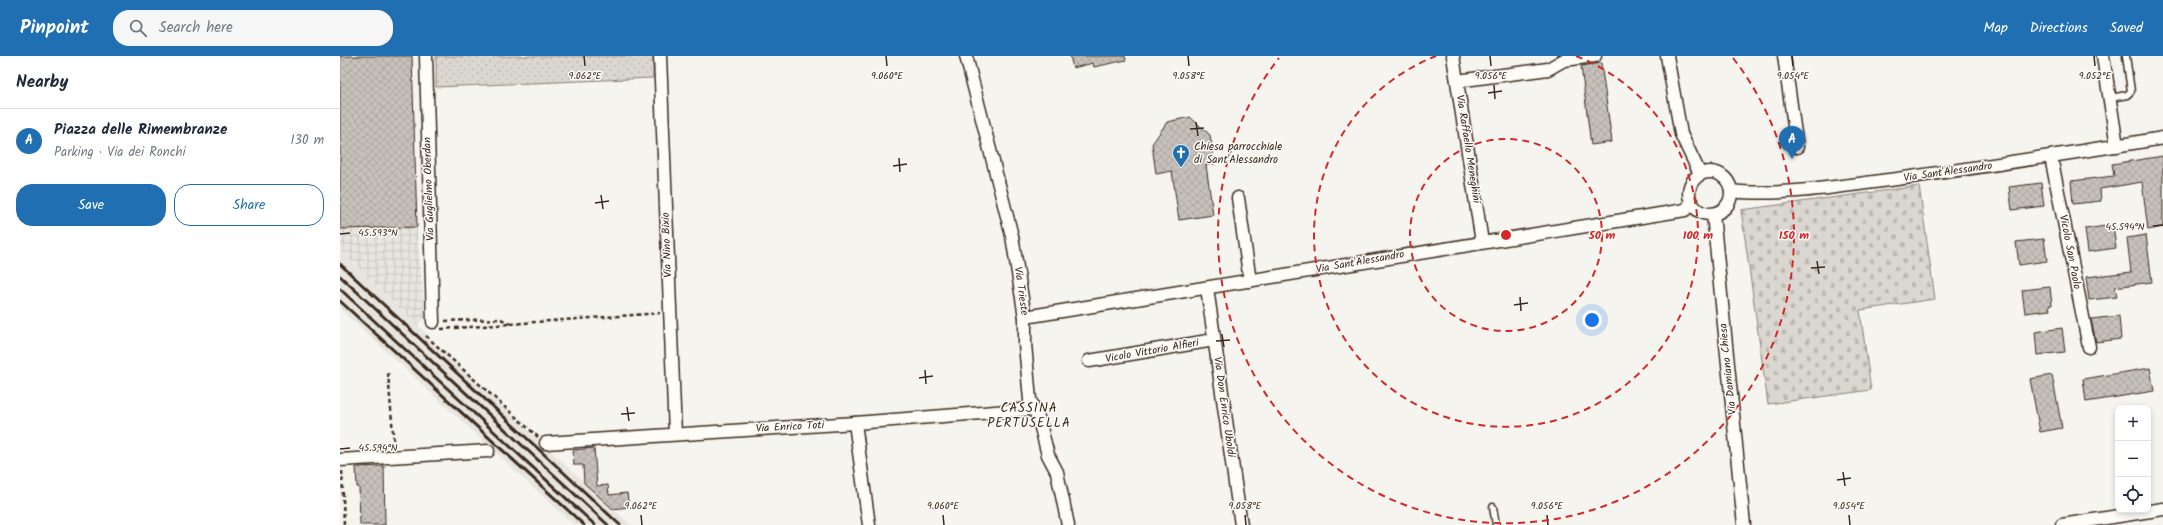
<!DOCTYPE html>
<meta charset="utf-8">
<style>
body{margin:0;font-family:Kalam,sans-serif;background:#f6f6f7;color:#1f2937}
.controls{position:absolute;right:12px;bottom:12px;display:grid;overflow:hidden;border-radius:8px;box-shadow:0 2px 6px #0003}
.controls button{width:36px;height:36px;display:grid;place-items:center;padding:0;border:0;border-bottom:1px solid #e0e1e3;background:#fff;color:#1f2937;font:20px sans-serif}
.you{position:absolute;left:1252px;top:264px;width:14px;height:14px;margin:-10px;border:3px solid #fff;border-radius:50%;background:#1a73e8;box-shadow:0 0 0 6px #1a73e833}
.badge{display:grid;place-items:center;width:26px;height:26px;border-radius:50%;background:#1f6fb2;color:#fff;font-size:13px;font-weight:700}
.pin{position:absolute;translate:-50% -33px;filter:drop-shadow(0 1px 2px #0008)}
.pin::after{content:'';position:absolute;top:21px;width:14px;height:12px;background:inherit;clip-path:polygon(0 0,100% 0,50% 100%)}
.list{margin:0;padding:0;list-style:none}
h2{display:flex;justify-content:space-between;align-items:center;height:52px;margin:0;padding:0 16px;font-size:17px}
h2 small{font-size:13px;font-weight:400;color:#747a83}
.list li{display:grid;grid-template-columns:26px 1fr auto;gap:12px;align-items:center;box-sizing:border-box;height:64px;padding:0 16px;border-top:1px solid #e0e1e3}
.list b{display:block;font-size:15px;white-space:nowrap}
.list p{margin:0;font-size:13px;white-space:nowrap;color:#747a83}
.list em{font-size:13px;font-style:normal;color:#747a83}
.actions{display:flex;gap:8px;padding:12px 16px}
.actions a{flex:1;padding:9px 0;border:1px solid #1f6fb2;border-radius:16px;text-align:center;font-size:14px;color:#1f6fb2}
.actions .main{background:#1f6fb2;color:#fff}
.icon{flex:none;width:22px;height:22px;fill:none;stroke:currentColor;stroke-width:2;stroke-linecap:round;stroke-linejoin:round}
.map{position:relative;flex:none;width:1823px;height:469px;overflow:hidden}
header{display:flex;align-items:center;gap:24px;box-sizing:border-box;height:56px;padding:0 20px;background:#1f6fb2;color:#fff}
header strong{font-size:19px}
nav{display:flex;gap:22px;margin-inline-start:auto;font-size:14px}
.search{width:280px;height:36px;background:#f6f6f7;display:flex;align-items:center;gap:10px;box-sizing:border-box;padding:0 14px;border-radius:16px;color:#747a83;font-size:15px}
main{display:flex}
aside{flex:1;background:#fff}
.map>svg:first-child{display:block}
</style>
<header>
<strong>Pinpoint</strong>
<div class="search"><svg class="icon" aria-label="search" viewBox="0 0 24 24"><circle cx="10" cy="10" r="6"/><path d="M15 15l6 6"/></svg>Search here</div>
<nav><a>Map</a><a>Directions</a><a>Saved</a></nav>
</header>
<main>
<aside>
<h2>Nearby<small></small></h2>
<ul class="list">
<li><span class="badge">A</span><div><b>Piazza delle Rimembranze</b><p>Parking · Via dei Ronchi</p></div><em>130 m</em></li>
</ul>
<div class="actions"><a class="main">Save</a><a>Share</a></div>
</aside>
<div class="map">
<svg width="1823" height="469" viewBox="0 0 1823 469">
<defs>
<pattern id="industrial-grid" width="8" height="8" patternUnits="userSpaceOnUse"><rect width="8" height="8" fill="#e7e5df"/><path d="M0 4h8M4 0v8" fill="none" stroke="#c7c5bf"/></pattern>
<pattern id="green-dots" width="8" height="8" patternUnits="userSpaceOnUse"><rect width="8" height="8" fill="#dad6d0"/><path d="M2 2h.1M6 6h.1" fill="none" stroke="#bcb8b2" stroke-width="1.8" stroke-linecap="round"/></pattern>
<pattern id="cemetery-stones" width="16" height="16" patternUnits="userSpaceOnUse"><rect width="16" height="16" fill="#dad6d0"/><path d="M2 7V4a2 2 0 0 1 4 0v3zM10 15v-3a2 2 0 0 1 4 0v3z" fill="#bcb8b2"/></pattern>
<pattern id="building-cross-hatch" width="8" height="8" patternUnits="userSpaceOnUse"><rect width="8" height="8" fill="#c7c1bb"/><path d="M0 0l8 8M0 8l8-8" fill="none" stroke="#aca6a0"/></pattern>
</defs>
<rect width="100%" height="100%" fill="#f5f4ee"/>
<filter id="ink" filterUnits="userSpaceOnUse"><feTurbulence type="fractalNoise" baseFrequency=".025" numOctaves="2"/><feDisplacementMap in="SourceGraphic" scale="8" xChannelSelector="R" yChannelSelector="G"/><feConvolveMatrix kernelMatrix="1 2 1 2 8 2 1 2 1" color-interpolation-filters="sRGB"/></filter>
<g filter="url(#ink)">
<polygon fill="#e7e5df" points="0,194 88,279 85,282 117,309 291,469 234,469 0,253"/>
<polygon fill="url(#industrial-grid)" points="0,0 72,0 77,171 85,262 77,269 0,194"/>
<polygon fill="url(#green-dots)" stroke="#8a8077" points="96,0 313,0 313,22 96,31"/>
<polygon fill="url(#cemetery-stones)" stroke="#8a8077" points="1579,130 1595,243 1520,254 1531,334 1428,348 1401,154"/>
<g fill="url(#building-cross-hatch)" stroke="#3b2a1e">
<polygon points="0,0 72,0 77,171 0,173"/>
<polygon points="730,0 785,0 786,4 754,11 753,7 733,12"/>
<polygon points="1261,7 1272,86 1251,89 1241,10"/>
<polygon points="850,61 870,79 875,108 866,109 873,159 839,164 832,115 816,118 812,88 827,66"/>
<polygon points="1823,100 1823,171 1808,174 1802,126 1760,133 1761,145 1733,148 1731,125 1774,120 1772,108"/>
<polygon points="1701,127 1704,150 1672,154 1669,131"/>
<polygon points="1773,169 1776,192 1748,196 1745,173"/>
<polygon points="1806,179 1812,226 1775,231 1777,241 1749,244 1746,221 1791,216 1787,182"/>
<polygon points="1704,183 1707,205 1679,209 1676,186"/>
<polygon points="1710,231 1712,249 1709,249 1710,254 1685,257 1682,234"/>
<polygon points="1779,260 1781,283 1756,286 1751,263"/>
<polygon points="1722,272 1725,296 1697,299 1695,276"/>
<polygon points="1810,312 1814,335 1746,346 1743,323"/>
<polygon points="1712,319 1722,372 1700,376 1690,323"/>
<polygon points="254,392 257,430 268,429 269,439 287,437 289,451 273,453 244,427 243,409 234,409 233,394"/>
<polygon points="44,410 45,469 20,469 19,431 17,431 16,411"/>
</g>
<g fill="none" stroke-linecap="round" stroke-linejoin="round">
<defs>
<g id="lane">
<polyline points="1770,42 1787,39 1791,35 1786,0"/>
<polyline points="1153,451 1156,469"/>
</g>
<g id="street">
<polyline points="86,0 93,266"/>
<polyline points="320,0 335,378"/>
<polyline points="626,0 672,180 685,261 685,288 690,344 699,364 708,399 717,416 728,469"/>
<polyline points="1113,0 1142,186"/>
<polyline points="1327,0 1341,78 1360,118"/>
<polyline points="1444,0 1457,91"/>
<polyline points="1763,0 1777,90"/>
<polyline points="1117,25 1208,13 1224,4 1255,0"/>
<polyline points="1711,101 1749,291"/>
<circle cx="1370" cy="137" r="21"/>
<path d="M1391,135C1441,141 1507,129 1557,123C1646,110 1734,97 1823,82"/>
<polyline points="898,142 910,225"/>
<polyline points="1373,158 1404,469"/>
<polyline points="867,232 901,469"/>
<polyline points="685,261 1345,154 1352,147"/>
<polyline points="749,305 874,284"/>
<polyline points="515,367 529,469"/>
<polyline points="206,387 515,367 693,353"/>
<polyline points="0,404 148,395"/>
<polyline points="1722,469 1823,453"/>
</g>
</defs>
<use href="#lane" stroke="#3b2a1e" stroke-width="9"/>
<use href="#street" stroke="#3b2a1e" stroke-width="15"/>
<g stroke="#3b2a1e" stroke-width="2.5" stroke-dasharray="4 3" stroke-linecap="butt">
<polyline points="105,265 161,263 170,268"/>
<polyline points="101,273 320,257"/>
<polyline points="86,280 198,381"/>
<polyline points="48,317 54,390"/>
<polyline points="2,415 4,469"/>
</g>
<use href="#lane" stroke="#fdfcf7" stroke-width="6"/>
<use href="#street" stroke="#fdfcf7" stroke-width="12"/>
<g stroke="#3b2a1e" stroke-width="3">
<polyline points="0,208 280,469"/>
<polyline points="0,220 268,469"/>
<polyline points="0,233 255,469"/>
<polyline points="0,245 244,469"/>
</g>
</g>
</g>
<path fill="none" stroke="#3b2a1e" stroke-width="1.5" d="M244,0L245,10M546,0L547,10M848,0L849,10M1150,0L1151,10M1452,0L1453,10M1754,0L1755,10M1154,29L1155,43M1148,37L1162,35M856,66L858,80M850,73L864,72M559,102L560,116M553,110L567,108M261,139L263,153M255,147L269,145M1813,170L1823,169M0,178L10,177M1477,205L1479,218M1471,212L1485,211M1180,241L1181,255M1174,249L1188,247M882,278L884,291M876,285L890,284M585,314L586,328M579,322L593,320M287,351L289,365M281,358L295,357M0,393L10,392M1503,416L1505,430M1497,424L1511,422M301,459L302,469M603,459L604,469M905,459L906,469M1207,459L1208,469M1509,459L1510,469"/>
<g fill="none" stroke="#d62828" stroke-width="2" stroke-dasharray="7 5">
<circle cx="1166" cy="179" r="96"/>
<path d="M1236 0A192 192 0 1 1 1096 0"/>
<path d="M1393 2A288 288 0 1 1 939 2"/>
</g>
<defs>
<symbol id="church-pin" viewBox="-11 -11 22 30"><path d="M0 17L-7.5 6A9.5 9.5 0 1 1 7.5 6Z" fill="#1f6fb2" stroke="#fdfcf7"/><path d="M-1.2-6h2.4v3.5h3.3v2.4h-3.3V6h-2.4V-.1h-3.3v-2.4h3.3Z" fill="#fff"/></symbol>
</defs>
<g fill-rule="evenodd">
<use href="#church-pin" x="831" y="87" width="20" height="27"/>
</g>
<g text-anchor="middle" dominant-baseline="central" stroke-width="3" stroke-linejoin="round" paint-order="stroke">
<g font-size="11" fill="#3b2a1e" stroke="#fdfcf7" text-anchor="start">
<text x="854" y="91">Chiesa parrocchiale<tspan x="854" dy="13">di Sant'Alessandro</tspan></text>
</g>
<g font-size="11" fill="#3b2a1e" stroke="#fdfcf7">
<text transform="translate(1128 93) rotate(81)">Via Raffaello Meneghini</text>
<text transform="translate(1608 116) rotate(-8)">Via Sant'Alessandro</text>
<text transform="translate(89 133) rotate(-92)">Via Guglielmo Oberdan</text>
<text transform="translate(327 189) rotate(-92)">Via Nino Bixio</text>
<text transform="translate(1730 196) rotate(79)">Vicolo San Paolo</text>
<text transform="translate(1020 206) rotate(-10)">Via Sant'Alessandro</text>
<text transform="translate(681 235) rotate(82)">Via Trieste</text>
<text transform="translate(812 295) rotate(-10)">Vicolo Vittorio Alfieri</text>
<text transform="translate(1388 313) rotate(-96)">Via Damiano Chiesa</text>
<text transform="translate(884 351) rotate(82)">Via Don Enrico Uboldi</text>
<text transform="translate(450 371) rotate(-3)">Via Enrico Toti</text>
</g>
<g font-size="13" letter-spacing="1" fill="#3b2a1e" stroke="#fdfcf7">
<text x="689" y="352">CASSINA<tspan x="689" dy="15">PERTUSELLA</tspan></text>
</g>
</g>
<g font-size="10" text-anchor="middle" fill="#3b2a1e" stroke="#fdfcf7" stroke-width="3" stroke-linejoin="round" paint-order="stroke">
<text x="245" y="23">9.062°E</text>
<text x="547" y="23">9.060°E</text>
<text x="849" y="23">9.058°E</text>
<text x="1151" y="23">9.056°E</text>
<text x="1453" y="23">9.054°E</text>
<text x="1755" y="23">9.052°E</text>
<text x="1785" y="174">45.594°N</text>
<text x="38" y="180">45.593°N</text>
<text x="38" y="395">45.594°N</text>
<text x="301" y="453">9.062°E</text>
<text x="603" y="453">9.060°E</text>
<text x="905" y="453">9.058°E</text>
<text x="1207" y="453">9.056°E</text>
<text x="1509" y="453">9.054°E</text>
</g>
<circle cx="1166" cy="179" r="6" fill="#d62828" stroke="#fdfcf7" stroke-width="2"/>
<g font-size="12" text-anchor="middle" font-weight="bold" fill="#d62828" stroke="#fdfcf7" stroke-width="3" stroke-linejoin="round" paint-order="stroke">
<text x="1262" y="183">50 m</text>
<text x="1358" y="183">100 m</text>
<text x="1454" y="183">150 m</text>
</g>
</svg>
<div class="controls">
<button>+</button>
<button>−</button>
<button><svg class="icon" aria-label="locate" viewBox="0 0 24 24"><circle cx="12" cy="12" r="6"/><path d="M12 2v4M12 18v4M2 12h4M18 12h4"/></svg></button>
</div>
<div class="you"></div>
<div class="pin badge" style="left:1452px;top:103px">A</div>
</div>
</main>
